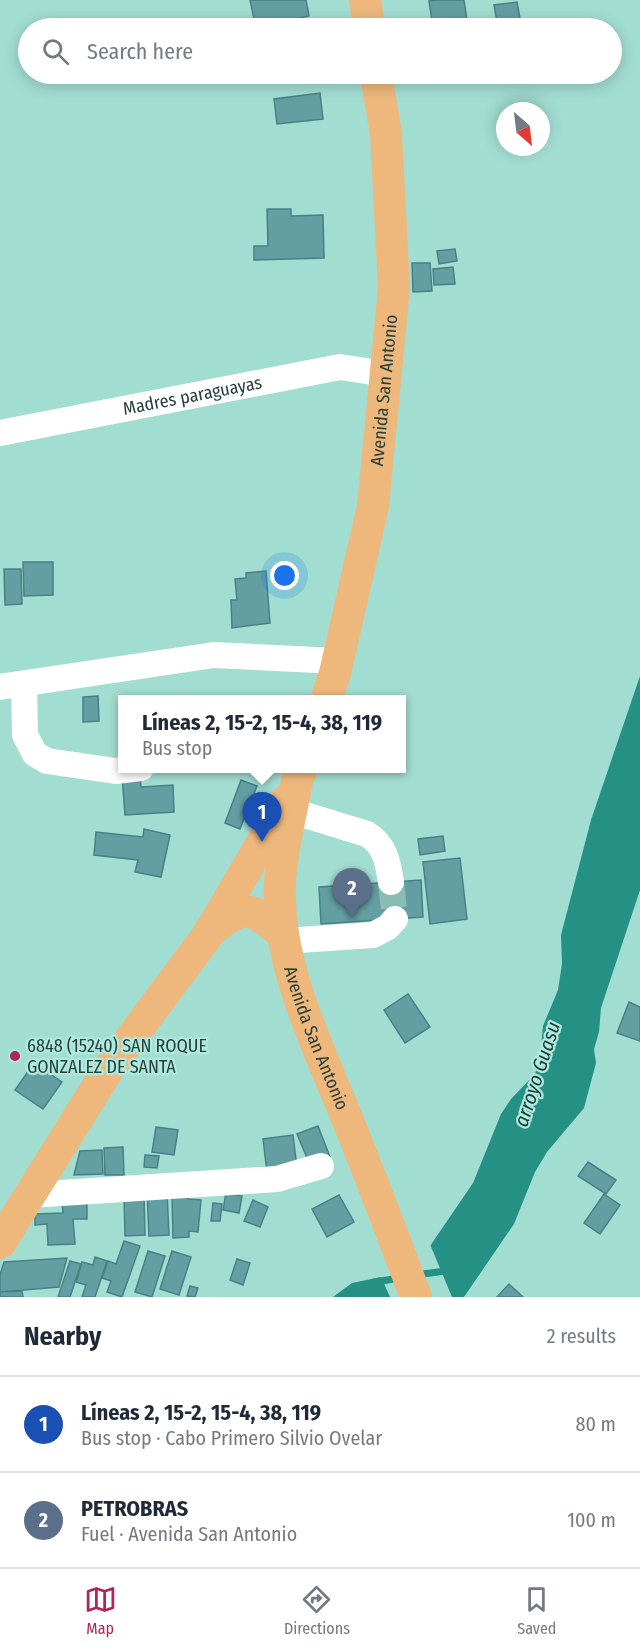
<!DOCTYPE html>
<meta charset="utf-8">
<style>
body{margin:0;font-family:"Fira Sans Condensed",sans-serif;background:#f2f2f3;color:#1f2937}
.compass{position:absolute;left:496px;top:102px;width:54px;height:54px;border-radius:50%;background:#fff;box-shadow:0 3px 15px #0003;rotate:152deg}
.you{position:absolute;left:285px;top:576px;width:21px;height:21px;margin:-15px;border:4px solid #fff;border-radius:50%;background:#1a73e8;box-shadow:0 0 0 9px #1a73e833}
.badge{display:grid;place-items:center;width:39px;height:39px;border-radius:50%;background:#b0235c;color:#fff;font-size:20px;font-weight:700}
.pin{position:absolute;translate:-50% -50px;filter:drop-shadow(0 2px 3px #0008)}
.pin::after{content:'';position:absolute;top:32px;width:21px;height:18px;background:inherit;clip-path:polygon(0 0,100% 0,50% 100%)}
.popup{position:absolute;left:118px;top:695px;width:288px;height:78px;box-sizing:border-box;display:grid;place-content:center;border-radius:0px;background:#fff;filter:drop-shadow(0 2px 4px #0005);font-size:20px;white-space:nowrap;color:#747a83}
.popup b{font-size:22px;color:#1f2937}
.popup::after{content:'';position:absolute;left:50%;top:100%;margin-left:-12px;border:12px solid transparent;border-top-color:#fff}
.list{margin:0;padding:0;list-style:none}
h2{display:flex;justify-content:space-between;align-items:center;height:78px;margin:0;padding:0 24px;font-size:26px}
h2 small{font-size:20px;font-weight:400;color:#747a83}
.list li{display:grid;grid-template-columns:39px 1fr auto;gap:18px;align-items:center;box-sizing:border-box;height:96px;padding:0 24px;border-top:2px solid #e0e1e3}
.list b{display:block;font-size:22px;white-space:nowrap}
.list p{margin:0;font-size:20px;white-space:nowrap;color:#747a83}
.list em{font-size:20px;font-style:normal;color:#747a83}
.icon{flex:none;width:33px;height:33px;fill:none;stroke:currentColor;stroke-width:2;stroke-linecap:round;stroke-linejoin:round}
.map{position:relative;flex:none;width:640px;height:1297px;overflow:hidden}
.search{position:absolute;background:#fff;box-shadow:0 3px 15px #0003;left:18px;right:18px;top:18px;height:66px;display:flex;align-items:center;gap:15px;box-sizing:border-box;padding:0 21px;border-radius:33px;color:#747a83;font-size:22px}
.sheet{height:270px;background:#fff}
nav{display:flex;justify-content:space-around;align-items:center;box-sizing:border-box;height:84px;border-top:2px solid #e0e1e3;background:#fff;font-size:16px;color:#747a83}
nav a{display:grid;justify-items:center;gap:3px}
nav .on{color:#b0235c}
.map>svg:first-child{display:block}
</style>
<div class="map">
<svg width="640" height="1297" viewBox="0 0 640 1297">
<rect width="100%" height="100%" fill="#a2ddd2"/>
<g fill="#249184">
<polygon points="640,676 640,890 601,1008 599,1032 594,1049 596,1063 584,1108 547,1152 535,1172 514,1224 464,1297 446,1297 428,1249 473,1183 501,1114 511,1099 535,1074 540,1057 543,1026 558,990 562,964 561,935 591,820"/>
<polygon points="381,1277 390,1297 333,1297 352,1283"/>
</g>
<polygon fill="#a2ddd2" points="429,1242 452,1297 443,1297 425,1250"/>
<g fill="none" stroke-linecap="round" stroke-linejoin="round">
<g stroke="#249184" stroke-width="7">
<polyline points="415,1275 446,1271"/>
<polyline points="374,1282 401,1278"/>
</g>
</g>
<g fill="#639ea3" stroke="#468186" stroke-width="1.5">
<polygon points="250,0 306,0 309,16 256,28"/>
<polygon points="437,0 464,0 468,28 433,28 429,1"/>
<polygon points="517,2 521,24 498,28 494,5"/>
<polygon points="405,74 436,74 406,80"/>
<polygon points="320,93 323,119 277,124 274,99"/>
<polygon points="267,209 291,209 291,216 323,215 324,258 254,260 254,246 268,246"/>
<polygon points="455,249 457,261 439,264 437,251"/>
<polygon points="412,263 430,263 432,291 413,292"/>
<polygon points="453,267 455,284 434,285 433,269"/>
<polygon points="23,562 53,562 53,595 24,596"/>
<polygon points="4,569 21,569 22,604 5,605"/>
<polygon points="266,571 270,623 232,628 231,600 237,600 235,579 246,578 246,573"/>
<polygon points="98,696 99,721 83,722 83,697"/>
<polygon points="140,775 141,787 173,785 174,812 125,815 122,776"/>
<polygon points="241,780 257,786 240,829 225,823"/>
<polygon points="144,829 170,835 161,877 135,872 138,860 94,855 96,832 143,837"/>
<polygon points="443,836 445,851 420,855 418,839"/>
<polygon points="460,858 467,919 430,924 423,862"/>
<polygon points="421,880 423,917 321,924 319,887"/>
<polygon points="408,994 430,1027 405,1043 384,1010"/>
<polygon points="629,1002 640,1007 640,1041 617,1033"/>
<polygon points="34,1063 62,1082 43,1109 15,1090"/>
<polygon points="318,1126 330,1157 310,1165 297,1134"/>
<polygon points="156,1127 178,1130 174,1155 152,1152"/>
<polygon points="293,1135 297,1168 267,1172 263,1139"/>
<polygon points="123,1147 124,1175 105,1175 104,1148"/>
<polygon points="102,1150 103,1174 74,1175 80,1151"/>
<polygon points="145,1155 159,1156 157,1168 144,1167"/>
<polygon points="588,1162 616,1180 606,1194 578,1176"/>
<polygon points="147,1191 167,1191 169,1235 149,1236"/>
<polygon points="226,1193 242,1196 239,1213 223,1210"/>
<polygon points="604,1194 620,1205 600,1234 584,1223"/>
<polygon points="339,1195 354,1222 327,1237 312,1209"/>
<polygon points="124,1196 144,1196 145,1235 125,1236"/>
<polygon points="187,1196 188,1199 201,1200 198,1232 189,1231 189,1237 173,1238 172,1197"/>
<polygon points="87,1198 87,1219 73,1219 75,1244 48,1245 47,1224 35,1225 35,1214 63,1213 62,1199"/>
<polygon points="253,1200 268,1207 260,1227 244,1221"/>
<polygon points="213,1203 222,1204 220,1221 211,1221"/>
<polygon points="124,1241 140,1246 122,1297 107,1292 111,1281 102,1278 108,1261 116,1264"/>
<polygon points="148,1251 165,1256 152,1297 135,1292"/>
<polygon points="172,1251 191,1257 179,1295 160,1289"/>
<polygon points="95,1257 107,1261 95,1297 82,1297 86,1285 76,1282 82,1262 93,1265"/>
<polygon points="67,1258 59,1287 0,1292 0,1275 4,1262"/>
<polygon points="237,1259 250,1263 243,1285 230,1280"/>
<polygon points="70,1261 81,1264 70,1297 58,1297"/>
<polygon points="509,1284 523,1297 497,1297"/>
<polygon points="190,1286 198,1288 195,1297 187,1296"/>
<polygon points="22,1291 23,1297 0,1297 0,1292"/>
</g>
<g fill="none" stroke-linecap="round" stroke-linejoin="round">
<polyline stroke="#89bdb4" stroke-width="26" stroke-dasharray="26 13" stroke-linecap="butt" points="391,882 395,919"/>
<g stroke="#fff" stroke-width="26">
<path id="s1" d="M0,433L340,367L386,374"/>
<polyline points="24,684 25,735 35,754 47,761 116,771 141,768"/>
<polyline points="0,687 214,655 338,661"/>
<path d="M292,811L367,834C385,845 388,862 391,882"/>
<polyline points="284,941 373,935 388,927 395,919"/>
<polyline points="30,1195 277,1179 321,1166"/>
</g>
<g stroke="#eeb87c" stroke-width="32">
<polyline points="365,0 369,28"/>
<path id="s2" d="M326,700L335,673L373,506L394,288L386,134L376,74"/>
<path id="s3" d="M302,768L297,781C290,821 278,862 280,902C282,971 316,1043 342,1106C368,1169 392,1233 416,1297"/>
<path d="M210,931C246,904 249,905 283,934"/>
<polyline points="0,1243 111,1065 210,932 286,801"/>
</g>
</g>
<circle fill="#b0235c" stroke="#afeadf" stroke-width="2" cx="15" cy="1056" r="6"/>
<g text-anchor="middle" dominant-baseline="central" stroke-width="4.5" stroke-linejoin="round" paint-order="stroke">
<g font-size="18" fill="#273f3b" stroke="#afeadf">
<text stroke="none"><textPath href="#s2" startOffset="316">Avenida San Antonio</textPath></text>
<text stroke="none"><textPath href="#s1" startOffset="196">Madres paraguayas</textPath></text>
<text stroke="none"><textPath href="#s3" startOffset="278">Avenida San Antonio</textPath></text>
</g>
<g font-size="18" fill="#273f3b" stroke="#afeadf" text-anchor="start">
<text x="27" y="1046">6848 (15240) SAN ROQUE<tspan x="27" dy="21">GONZALEZ DE SANTA</tspan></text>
</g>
<g font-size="20" font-style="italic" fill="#193833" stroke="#afeadf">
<text transform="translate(537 1074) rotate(-72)">arroyo Guasu</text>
</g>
</g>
</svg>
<svg class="compass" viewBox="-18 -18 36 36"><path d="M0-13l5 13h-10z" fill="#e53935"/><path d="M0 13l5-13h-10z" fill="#747a83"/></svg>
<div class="you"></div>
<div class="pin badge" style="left:262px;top:842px;background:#1a4fb4">1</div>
<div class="popup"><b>Líneas 2, 15-2, 15-4, 38, 119</b>Bus stop</div>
<div class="pin badge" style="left:352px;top:918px;background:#5c6f8a">2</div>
<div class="search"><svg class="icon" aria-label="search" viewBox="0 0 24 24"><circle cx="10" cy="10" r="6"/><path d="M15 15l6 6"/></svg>Search here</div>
</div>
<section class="sheet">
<h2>Nearby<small>2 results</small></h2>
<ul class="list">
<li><span class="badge" style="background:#1a4fb4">1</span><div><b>Líneas 2, 15-2, 15-4, 38, 119</b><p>Bus stop · Cabo Primero Silvio Ovelar</p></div><em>80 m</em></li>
<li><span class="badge" style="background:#5c6f8a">2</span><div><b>PETROBRAS</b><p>Fuel · Avenida San Antonio</p></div><em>100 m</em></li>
</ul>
</section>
<nav>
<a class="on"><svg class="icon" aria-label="map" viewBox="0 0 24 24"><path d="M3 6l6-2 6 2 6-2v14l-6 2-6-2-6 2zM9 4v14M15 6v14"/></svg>Map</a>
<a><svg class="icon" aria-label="directions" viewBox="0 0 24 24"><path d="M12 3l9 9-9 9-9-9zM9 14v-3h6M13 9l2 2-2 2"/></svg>Directions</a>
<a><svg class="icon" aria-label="saved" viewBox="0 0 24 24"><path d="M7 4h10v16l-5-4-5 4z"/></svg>Saved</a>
</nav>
